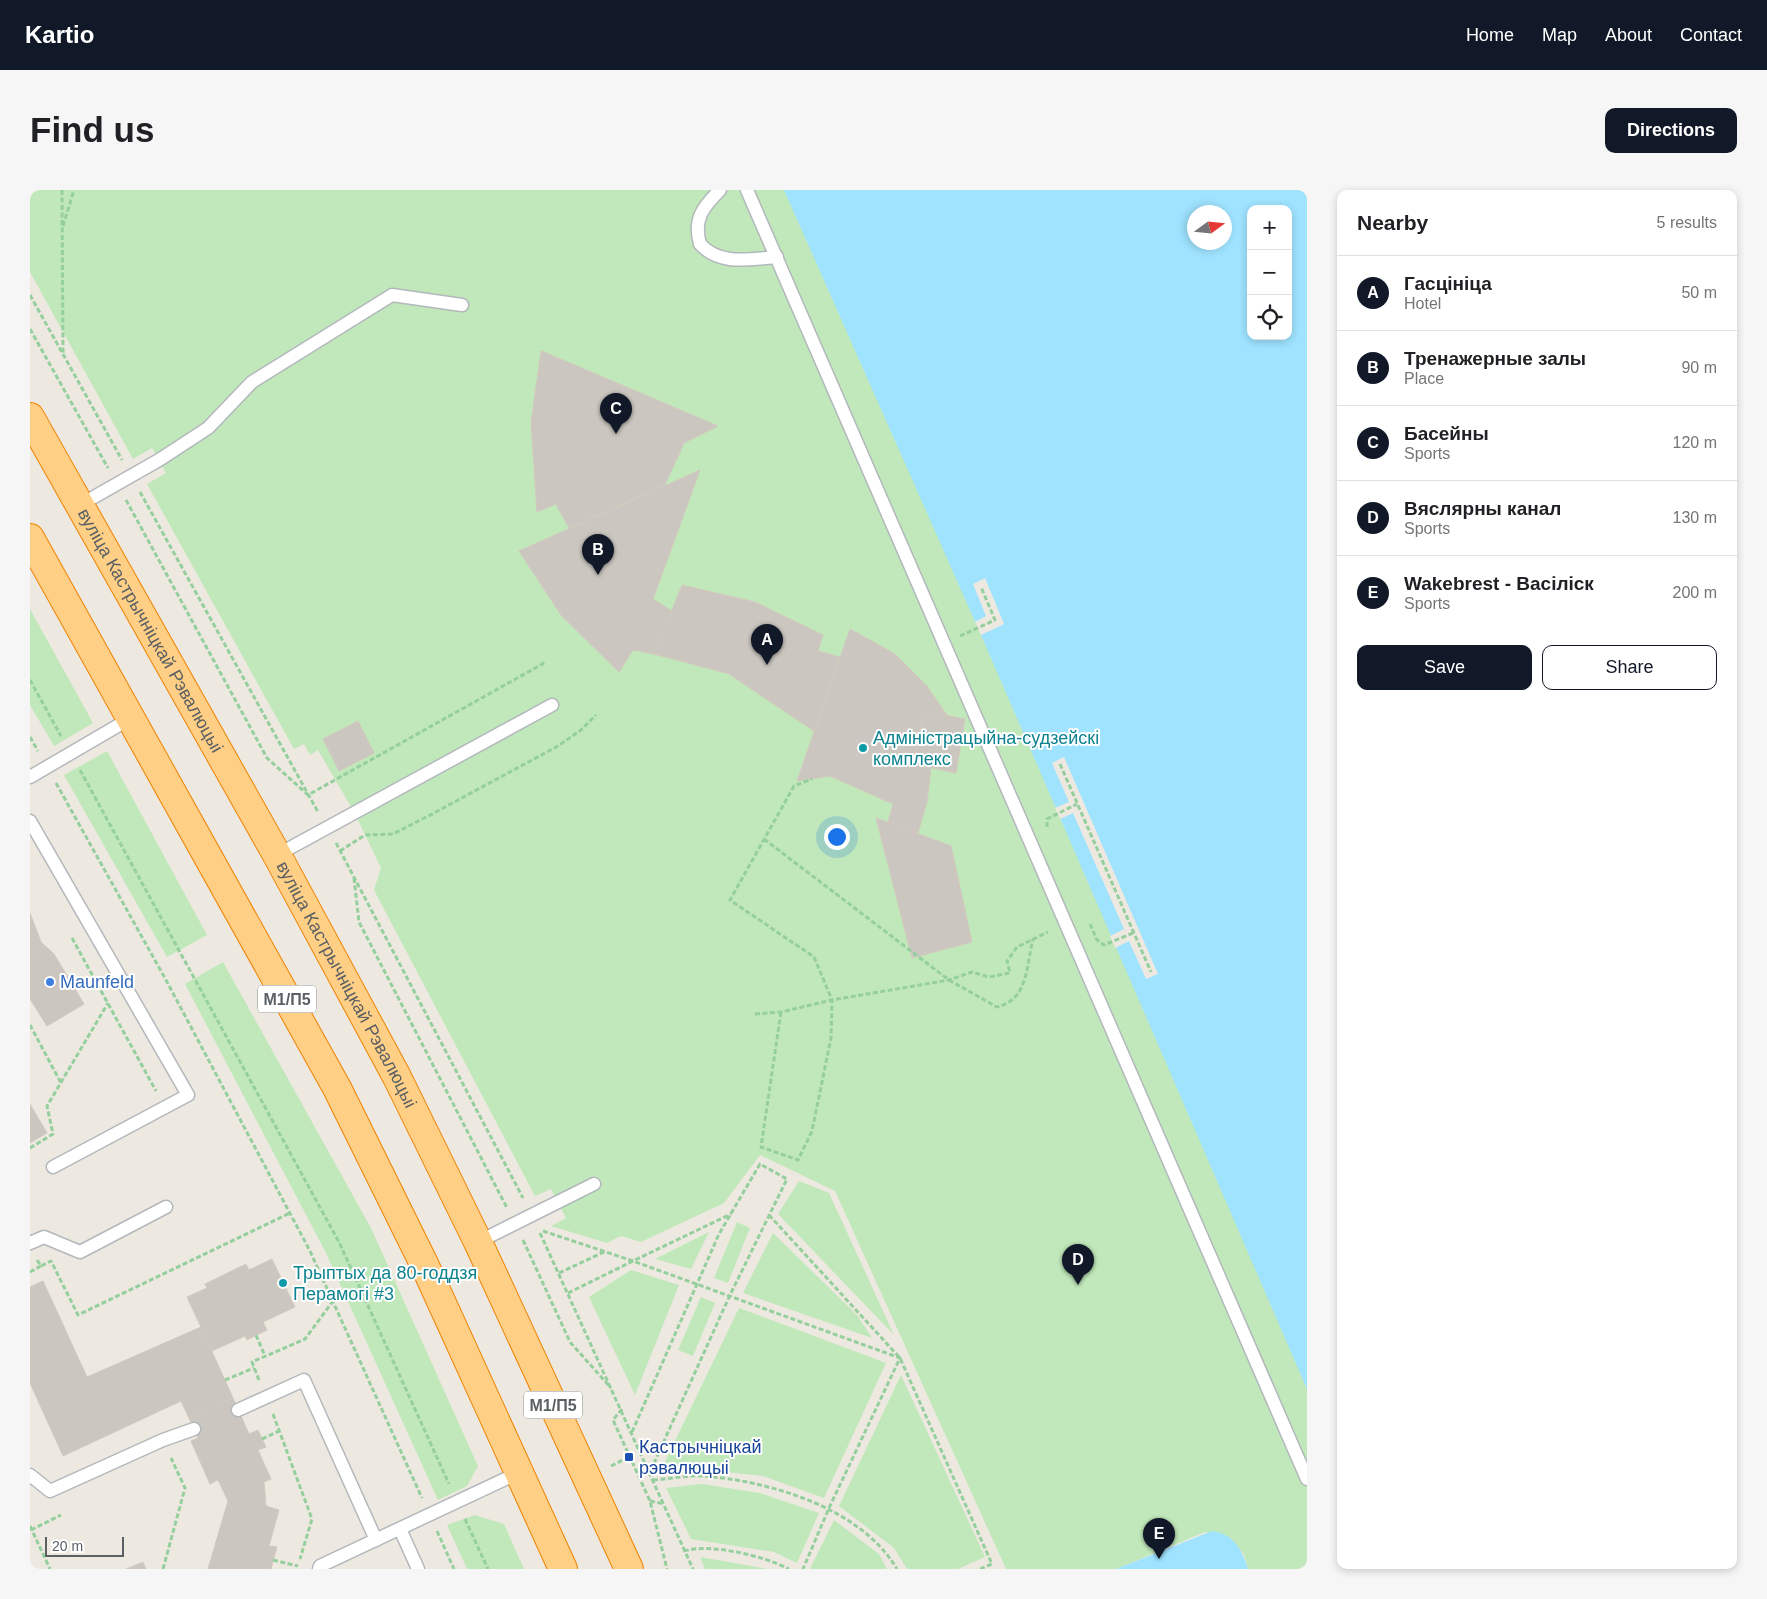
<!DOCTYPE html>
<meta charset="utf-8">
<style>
body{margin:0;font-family:Arial,sans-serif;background:#f6f6f6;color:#202124}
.controls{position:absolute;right:15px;top:15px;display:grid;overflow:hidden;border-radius:10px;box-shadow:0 2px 8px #0003}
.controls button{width:45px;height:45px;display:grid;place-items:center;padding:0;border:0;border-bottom:1px solid #e0e0e0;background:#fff;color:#202124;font:25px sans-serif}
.compass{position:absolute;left:1157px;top:15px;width:45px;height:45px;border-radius:50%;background:#fff;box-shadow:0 2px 8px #0003;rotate:75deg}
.scale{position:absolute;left:15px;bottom:12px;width:79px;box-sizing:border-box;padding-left:5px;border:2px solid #595f63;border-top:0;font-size:14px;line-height:18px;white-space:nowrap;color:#595f63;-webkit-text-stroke:4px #fff;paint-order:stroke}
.you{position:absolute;left:806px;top:646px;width:18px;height:18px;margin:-12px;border:4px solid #fff;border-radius:50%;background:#1a73e8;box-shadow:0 0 0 8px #1a73e833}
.badge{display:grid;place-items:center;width:32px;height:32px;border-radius:50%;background:#111827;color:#fff;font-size:16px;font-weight:700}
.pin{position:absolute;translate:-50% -41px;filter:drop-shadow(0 1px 2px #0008)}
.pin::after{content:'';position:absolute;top:26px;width:18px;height:15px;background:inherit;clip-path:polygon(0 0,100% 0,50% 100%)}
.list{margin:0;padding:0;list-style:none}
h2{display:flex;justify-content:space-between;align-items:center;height:65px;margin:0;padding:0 20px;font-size:21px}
h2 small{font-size:16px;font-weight:400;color:#757577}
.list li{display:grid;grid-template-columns:32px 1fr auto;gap:15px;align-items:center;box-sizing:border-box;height:75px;padding:0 20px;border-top:1px solid #e0e0e0}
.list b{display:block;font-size:19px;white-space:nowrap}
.list p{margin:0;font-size:16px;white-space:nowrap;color:#757577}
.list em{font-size:16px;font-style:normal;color:#757577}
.actions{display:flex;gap:10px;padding:15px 20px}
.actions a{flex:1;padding:11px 0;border:1px solid #111827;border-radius:10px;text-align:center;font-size:18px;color:#111827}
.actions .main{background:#111827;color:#fff}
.icon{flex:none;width:28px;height:28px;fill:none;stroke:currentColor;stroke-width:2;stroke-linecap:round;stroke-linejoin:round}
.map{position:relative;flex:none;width:1277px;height:1379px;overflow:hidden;border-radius:10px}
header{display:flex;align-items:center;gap:30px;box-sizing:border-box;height:70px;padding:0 25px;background:#111827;color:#fff}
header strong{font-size:24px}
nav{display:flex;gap:28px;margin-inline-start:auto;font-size:18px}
.intro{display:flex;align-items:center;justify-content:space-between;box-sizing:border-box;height:120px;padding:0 30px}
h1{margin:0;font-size:35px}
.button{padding:12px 22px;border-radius:10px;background:#111827;color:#fff;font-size:18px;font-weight:700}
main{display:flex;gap:30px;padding:0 30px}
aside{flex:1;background:#fff;border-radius:10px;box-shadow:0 2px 8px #0003}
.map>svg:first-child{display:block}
</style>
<header>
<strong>Kartio</strong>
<nav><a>Home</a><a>Map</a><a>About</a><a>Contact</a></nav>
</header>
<div class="intro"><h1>Find us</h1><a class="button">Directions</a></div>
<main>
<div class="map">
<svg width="1277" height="1379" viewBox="0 0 1277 1379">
<rect width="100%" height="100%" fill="#eee9e0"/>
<g fill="#c0e8ba" fill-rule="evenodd">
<path d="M0,0H1277V1379H1218L1214,1365L1201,1348L1175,1342L1086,1379H976L805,1001L730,965L694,1013L611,1052L591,1046L577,1053L521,1036L536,1028L521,999L505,1006L344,700L351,678L324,622L288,560L280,565L274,554L264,559L117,294L136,283L122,258L103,269L0,82ZM1221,19H1258V146H1221ZM1164,22H1194V52H1164Z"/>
<polygon points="0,419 63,533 24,556 0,515"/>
<polygon points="77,561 177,745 137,767 34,585"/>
<polygon points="193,772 341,1038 448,1276 437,1296 408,1310 296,1063 155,794"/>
<polygon points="769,991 799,1003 864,1145 748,1024"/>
<polygon points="707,1032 720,1038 698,1093 684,1088"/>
<polygon points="679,1042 661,1079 625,1069"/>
<polygon points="743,1043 827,1125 842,1148 713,1103"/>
<polygon points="601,1080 649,1095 605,1205 559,1107"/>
<polygon points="671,1107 685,1113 663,1166 648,1160"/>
<polygon points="709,1118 856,1173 794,1308 733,1286 667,1279 630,1282"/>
<polygon points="871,1185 955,1367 928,1379 877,1379 864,1358 809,1316"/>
<polygon points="672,1294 730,1303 789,1323 767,1373 744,1362 661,1349 636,1298"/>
<polygon points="445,1325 474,1334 494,1379 437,1379 417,1335"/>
<polygon points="804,1330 849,1364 857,1379 780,1379"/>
<polygon points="670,1367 738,1379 739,1379 675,1379"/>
</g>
<g fill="#9fe3ff" fill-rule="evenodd">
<path d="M754,0H1277V1199L951,445ZM1221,19H1258V146H1221ZM1164,22H1194V52H1164Z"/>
<path d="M1182,1341C1204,1344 1212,1360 1218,1379H1086Z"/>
</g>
<g fill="#eee9e0">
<polygon points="955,388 974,434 951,445 945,432 956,426 943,394"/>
<polygon points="1034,567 1128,784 1116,789 1099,751 1085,758 1080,746 1094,739 1043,623 1030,629 1025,618 1039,612 1022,573"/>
</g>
<g fill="#cbc6bf" stroke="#d3c9be">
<polygon points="511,161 547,176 688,236 654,253 635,295 539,338 526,314 507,322 501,233"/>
<polygon points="670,280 623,409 642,421 624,464 603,460 589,482 531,425 489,361"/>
<polygon points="652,395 725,412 793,445 788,461 810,467 784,541 699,484 624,464"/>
<polygon points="820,439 865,464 896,495 917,525 894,521 884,574 901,578 897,612 888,643 858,632 863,614 800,586 767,591"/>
<polygon points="894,521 935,529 926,583 884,574"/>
<polygon points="328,531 344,563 309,581 293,549"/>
<polygon points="846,628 921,656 942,752 882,768"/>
<polygon points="0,723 11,752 7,768 0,775"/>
<polygon points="11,752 24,764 54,814 17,836 0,809 0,775 7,768"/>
<polygon points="0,914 17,943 0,953"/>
<polygon points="242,1069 265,1117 233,1132 237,1140 217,1150 215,1146 182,1161 157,1107 177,1098 175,1094 216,1074 219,1080"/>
<polygon points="13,1091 57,1187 171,1137 203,1208 159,1228 151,1211 33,1266 0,1193 0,1097"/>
<polygon points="203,1208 219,1244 228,1240 236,1257 228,1260 241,1289 234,1292 236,1316 249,1320 239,1356 247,1357 241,1379 178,1379 198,1311 188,1290 180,1294 161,1251 168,1248 159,1228"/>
<polygon points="113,1372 116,1379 96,1379"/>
</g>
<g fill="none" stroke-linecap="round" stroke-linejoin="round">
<defs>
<g id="lane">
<path d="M690,0C673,17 663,29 670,54C690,76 719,69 747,67"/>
<polyline points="717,0 1277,1289"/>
<polyline points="50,315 129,270 178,238 222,192 362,105 432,115"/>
<polyline points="0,587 101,528"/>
<polyline points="0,631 158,905 23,977"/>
<polyline points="247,665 522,515"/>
<polyline points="448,1052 564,994"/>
<polyline points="0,1053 14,1047 50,1062 136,1017"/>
<polyline points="208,1220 274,1190 346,1350"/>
<polyline points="0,1285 20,1301 133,1250 164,1239"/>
<polyline points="370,1339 388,1379"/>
<polyline points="289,1379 290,1376 488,1283"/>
</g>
<g id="highway">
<path id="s1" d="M0,227L247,665L367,887L448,1052L599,1379"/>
<polyline points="0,348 307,898 395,1076 533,1379"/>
</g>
</defs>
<use href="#lane" stroke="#b3b8bc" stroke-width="15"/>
<use href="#highway" stroke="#ee8200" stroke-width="30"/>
<g stroke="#95cf9d" stroke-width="3" stroke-dasharray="5 2.5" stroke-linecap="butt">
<polyline points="32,0 33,164"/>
<polyline points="33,36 44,0"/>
<polyline points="0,105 92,270"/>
<polyline points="0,139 78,278"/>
<polyline points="110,302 288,622"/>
<polyline points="96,310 237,568 278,605 516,472"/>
<polyline points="930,446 965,430 951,397"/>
<polyline points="0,490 31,546"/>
<polyline points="0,547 8,561"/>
<polyline points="1030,574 1121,782"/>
<polyline points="50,580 309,1052 419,1294"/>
<polyline points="26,593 136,790 280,1061 392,1308"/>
<polyline points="1017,637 1017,629 1047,614"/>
<path d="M734,649L919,790L967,817C999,809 996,776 1003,749"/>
<polyline points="306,653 493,1008"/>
<polyline points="310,661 335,645 363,644 404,623 528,556 551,540 566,525"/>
<polyline points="324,688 329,732 477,1018"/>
<polyline points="1060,734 1067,750 1074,755 1103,743"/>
<polyline points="42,748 126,901"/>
<polyline points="751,822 731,957 768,970 782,941 801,848 802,810 784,767 700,710 764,596 782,589"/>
<polyline points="725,824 751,822 802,810 919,790 942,782 959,787 980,783 977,771 987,757 1018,742"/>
<polyline points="0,835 31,893"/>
<polyline points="0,958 23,944 17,916 78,813"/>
<polyline points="739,1025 870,1168 962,1374 950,1379"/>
<polyline points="513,1041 603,1071 701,1024"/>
<polyline points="510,1043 663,1379"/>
<polyline points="493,1050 540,1152 581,1198"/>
<polyline points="7,1070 11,1076 21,1071 48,1125 260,1023"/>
<polyline points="0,1082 11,1076"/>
<polyline points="529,1083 576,1061"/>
<polyline points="538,1103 603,1071 870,1168 799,1318 773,1379"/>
<polyline points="226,1145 235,1166"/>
<polyline points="195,1190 224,1178"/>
<polyline points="229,1190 222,1172 275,1149 303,1111"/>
<polyline points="592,1219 583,1230 620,1311 637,1379"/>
<polyline points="243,1224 282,1329 270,1369"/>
<polyline points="602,1242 689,1044 730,974 757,989 700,1105 620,1282"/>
<polyline points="232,1249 249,1241"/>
<polyline points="581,1276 599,1267"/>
<path d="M623,1290C640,1289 657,1285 673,1286C740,1291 831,1318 867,1379"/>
<polyline points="620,1311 634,1314"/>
<polyline points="435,1329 458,1379"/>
<polyline points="0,1336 20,1379"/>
<polyline points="1,1340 31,1325"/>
<polyline points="407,1341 424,1379"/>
<path d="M654,1361C681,1353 734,1366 759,1379"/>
<polyline points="243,1370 268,1376"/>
<polyline points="133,1379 155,1298 141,1268"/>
</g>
<use href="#lane" stroke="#fff" stroke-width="12"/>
<use href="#highway" stroke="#ffcf86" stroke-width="28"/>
</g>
<g fill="#0f9aa8" stroke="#fff" stroke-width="2">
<circle cx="833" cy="558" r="5"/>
<circle cx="253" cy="1093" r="5"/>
</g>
<circle fill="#3f7fe0" stroke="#fff" stroke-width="2" cx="20" cy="792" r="5"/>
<rect fill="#1a4fb4" stroke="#fff" stroke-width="2" x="594" y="1262" width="10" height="10" rx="2.5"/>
<g text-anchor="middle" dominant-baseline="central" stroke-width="4" stroke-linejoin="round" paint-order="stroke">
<g fill="#fff" stroke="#8b8f92" stroke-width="1">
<rect x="228" y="795.5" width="58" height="27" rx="4"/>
<rect x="494" y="1201.5" width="58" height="27" rx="4"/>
</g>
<g font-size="16" font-weight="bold" fill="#595f63">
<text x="257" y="809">М1/П5</text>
<text x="523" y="1215">М1/П5</text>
</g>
<g font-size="18" fill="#595f63" stroke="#fff">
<text stroke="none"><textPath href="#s1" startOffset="245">вуліца Кастрычніцкай Рэвалюцыі</textPath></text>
<text stroke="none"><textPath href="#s1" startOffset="650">вуліца Кастрычніцкай Рэвалюцыі</textPath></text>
</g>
<g font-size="18" fill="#0d838f" stroke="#fff" text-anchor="start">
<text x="843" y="548">Адміністрацыйна-судзейскі<tspan x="843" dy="21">комплекс</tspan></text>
<text x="263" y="1083">Трыптых да 80-годдзя<tspan x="263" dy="21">Перамогі #3</tspan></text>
</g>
<g font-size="18" fill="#366cbe" stroke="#fff" text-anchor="start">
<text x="30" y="792">Maunfeld</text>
</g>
<g font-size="18" fill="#164399" stroke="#fff" text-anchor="start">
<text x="609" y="1257">Кастрычніцкай<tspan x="609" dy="21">рэвалюцыі</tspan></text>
</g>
</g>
</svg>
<div class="controls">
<button>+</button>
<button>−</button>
<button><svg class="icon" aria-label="locate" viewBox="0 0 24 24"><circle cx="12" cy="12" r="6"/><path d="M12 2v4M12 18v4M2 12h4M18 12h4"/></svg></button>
</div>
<svg class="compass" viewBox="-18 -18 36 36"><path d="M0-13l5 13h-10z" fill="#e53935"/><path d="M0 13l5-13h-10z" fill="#757577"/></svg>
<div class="scale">20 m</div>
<div class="you"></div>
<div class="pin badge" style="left:737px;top:475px">A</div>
<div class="pin badge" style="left:568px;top:385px">B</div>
<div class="pin badge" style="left:586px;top:244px">C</div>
<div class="pin badge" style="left:1048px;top:1095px">D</div>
<div class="pin badge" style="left:1129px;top:1369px">E</div>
</div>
<aside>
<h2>Nearby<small>5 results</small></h2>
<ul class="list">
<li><span class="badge">A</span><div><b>Гасцініца</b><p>Hotel</p></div><em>50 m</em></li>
<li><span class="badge">B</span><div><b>Тренажерные залы</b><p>Place</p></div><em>90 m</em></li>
<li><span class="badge">C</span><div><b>Басейны</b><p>Sports</p></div><em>120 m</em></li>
<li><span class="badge">D</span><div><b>Вяслярны канал</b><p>Sports</p></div><em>130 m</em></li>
<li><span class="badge">E</span><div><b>Wakebrest - Васіліск</b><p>Sports</p></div><em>200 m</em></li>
</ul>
<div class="actions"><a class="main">Save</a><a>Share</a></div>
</aside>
</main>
